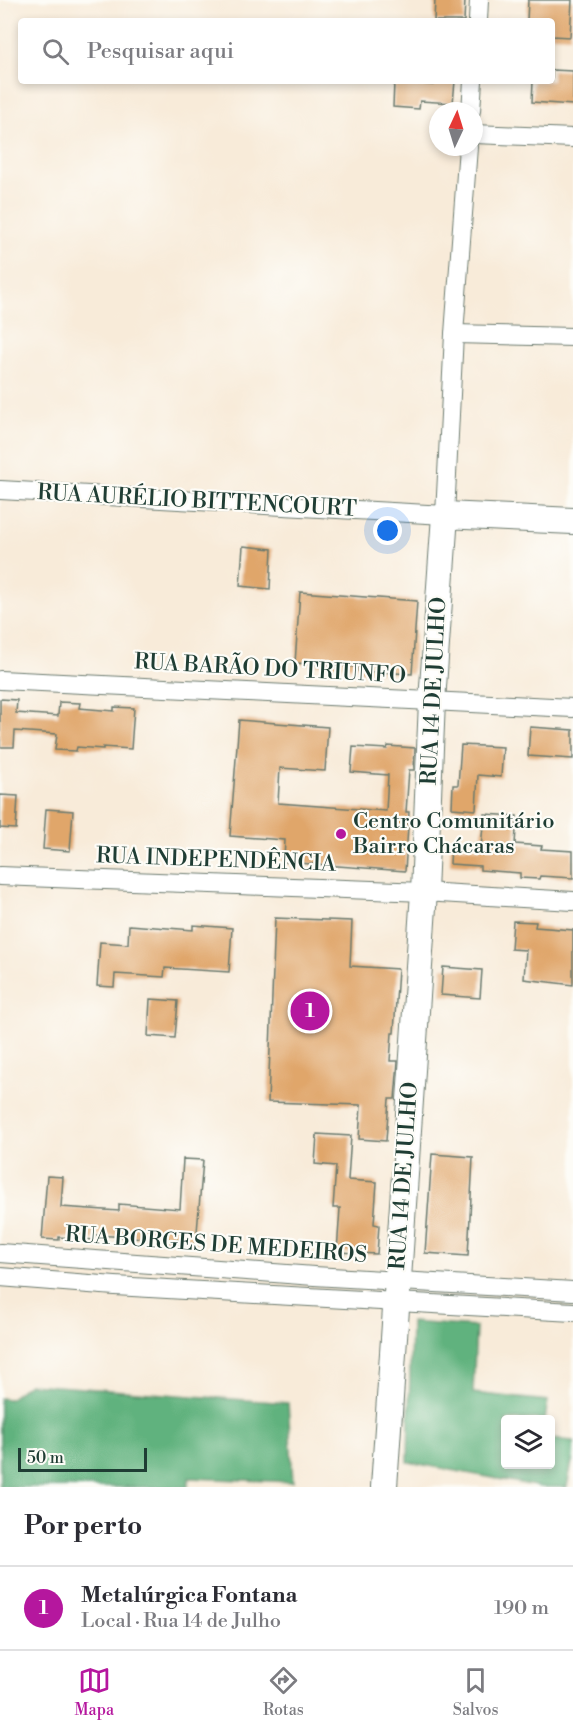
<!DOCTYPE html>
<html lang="pt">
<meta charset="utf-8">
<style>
body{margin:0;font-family:"Libre Bodoni",serif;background:#f2f2f3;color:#2b2b33}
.controls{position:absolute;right:18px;bottom:18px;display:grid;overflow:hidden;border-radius:6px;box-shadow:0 3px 9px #0003}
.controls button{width:54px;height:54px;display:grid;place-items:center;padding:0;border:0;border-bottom:2px solid #e1e1e2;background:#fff;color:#2b2b33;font:30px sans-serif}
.compass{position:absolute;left:429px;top:102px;width:54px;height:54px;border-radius:50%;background:#fff;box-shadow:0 3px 9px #0003;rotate:4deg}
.scale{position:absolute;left:18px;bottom:15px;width:129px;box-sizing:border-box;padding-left:6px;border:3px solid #1f3d34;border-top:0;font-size:16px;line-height:21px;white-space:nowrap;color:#1f3d34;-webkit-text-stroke:4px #fdfcf7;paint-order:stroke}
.you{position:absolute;left:388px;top:531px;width:21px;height:21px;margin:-15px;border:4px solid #fff;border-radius:50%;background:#1a73e8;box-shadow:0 0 0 9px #1a73e833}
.badge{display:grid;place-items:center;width:39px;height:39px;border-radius:50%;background:#b5179e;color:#fff;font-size:20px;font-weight:700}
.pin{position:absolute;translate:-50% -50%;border:3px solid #fff;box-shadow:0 2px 6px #0006}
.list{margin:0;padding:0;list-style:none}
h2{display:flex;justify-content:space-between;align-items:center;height:78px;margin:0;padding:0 24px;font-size:26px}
h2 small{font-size:20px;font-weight:400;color:#7c7c81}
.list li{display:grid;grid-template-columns:39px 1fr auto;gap:18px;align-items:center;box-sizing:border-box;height:84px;padding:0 24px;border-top:2px solid #e1e1e2}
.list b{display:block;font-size:22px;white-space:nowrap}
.list p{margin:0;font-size:20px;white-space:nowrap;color:#7c7c81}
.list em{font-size:20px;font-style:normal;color:#7c7c81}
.icon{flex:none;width:33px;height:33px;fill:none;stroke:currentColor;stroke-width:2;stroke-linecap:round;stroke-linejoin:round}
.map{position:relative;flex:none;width:573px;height:1487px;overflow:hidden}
.search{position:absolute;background:#fff;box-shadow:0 3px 9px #0003;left:18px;right:18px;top:18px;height:66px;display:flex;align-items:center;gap:15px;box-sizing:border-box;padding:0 21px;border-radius:6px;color:#7c7c81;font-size:22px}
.sheet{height:162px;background:#fff}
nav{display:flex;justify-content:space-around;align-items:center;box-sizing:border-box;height:84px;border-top:2px solid #e1e1e2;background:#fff;font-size:16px;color:#7c7c81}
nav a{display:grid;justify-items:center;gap:3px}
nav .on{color:#b5179e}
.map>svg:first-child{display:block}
</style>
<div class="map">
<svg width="573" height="1487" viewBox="0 0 573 1487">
<rect width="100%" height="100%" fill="#fdfcf7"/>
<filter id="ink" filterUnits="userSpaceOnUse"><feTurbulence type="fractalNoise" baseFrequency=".0167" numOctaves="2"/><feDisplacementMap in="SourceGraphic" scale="12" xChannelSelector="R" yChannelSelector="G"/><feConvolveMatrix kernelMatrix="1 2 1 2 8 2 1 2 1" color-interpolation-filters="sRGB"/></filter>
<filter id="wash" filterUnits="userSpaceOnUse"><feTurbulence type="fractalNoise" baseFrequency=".008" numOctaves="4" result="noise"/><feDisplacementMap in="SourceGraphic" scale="24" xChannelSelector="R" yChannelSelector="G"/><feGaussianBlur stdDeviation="1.35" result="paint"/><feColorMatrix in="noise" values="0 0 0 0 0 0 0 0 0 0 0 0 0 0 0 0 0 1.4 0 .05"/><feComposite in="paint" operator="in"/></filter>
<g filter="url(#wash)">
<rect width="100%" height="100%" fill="#f8ebd9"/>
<g fill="#60b27e" stroke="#407859" stroke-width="1.5">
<polygon points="411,1322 476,1327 473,1393 548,1401 545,1419 506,1420 506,1464 550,1464 551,1439 573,1441 573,1456 567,1487 541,1487 408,1462"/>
<polygon points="29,1384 288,1403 293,1482 189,1478 188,1487 0,1487 0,1398 9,1399"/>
</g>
<g id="blocks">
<g fill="#e0a66b">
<polygon points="435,0 465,0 464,21 434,21"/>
<polygon points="528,0 572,0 570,37 552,36 552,21 527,21"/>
<polygon points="552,70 573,71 573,105 532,102 533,81 552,81"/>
<polygon points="433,81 455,81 453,103 420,101 419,109 393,107 394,82 433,85"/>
<polygon points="243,546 272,549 270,589 240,586"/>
<polygon points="300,592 417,601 412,674 358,671 358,667 295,663"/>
<polygon points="0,699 17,700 16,713 58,716 59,702 80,703 79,708 114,711 114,707 134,708 131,749 103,747 103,749 77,747 76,751 55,750 57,734 15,731 14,747 0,747"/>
<polygon points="239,720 328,727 325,771 280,768 278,803 386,811 388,775 351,772 353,747 387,749 388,746 415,748 414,770 409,770 406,812 409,812 405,871 284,862 285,840 230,836"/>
<polygon points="530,727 573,730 573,759 528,756"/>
<polygon points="461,745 503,747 501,777 478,775 476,810 452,808 453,785 458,785"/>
<polygon points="0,795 18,796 16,829 0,828"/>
<polygon points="46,809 73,811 70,851 43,849"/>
<polygon points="484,814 517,816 515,844 542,846 541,849 573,851 573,878 540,876 539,879 520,878 520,873 480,870 480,866 450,864 451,846 481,848"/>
<polygon points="275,918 352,921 350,966 398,969 394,1033 392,1033 390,1061 398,1061 395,1099 389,1099 386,1141 359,1139 361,1105 268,1102"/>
<polygon points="513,921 536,922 535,927 573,930 573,985 524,979 526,950 511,949"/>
<polygon points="129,925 193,930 193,925 232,928 229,972 165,968 164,977 115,974 114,987 97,986 100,942 128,944"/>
<polygon points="443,967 482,970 480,998 441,995"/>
<polygon points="150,999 178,1001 175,1038 148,1036"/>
<polygon points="317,1134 351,1136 348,1180 377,1182 374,1224 379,1225 377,1254 337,1252 340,1208 333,1208 336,1166 315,1164"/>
<polygon points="432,1154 473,1157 468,1256 425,1253"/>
<polygon points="183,1159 203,1160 196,1244 178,1243 178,1240 95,1235 94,1240 59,1237 59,1240 42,1239 47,1176 63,1177 61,1207 119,1211 119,1204 180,1209"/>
</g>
</g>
</g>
<g filter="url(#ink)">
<use href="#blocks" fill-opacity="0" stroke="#6b7a6e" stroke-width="1.5"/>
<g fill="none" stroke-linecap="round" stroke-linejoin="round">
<defs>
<g id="street">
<polyline points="478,21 479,0"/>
<polyline points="471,111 473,81"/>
<polyline points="474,134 573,138"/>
<polyline points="454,334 573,337"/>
<polyline points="0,490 445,515 454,334 468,147"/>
<polyline points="0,680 573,708"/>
<polyline points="0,876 424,892 573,901"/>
<polyline points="0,1253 314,1276 573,1291"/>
<polyline points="0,1277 115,1286 573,1312"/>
</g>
<polyline id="secondary" points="384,1487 424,892 432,701 445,515 573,521"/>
</defs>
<use href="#street" stroke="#6b7a6e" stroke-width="20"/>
<use href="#secondary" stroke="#6b7a6e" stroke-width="28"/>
<use href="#street" stroke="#fff" stroke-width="18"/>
<use href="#secondary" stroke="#fff" stroke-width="26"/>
</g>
</g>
<circle fill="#b5179e" stroke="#fdfcf7" stroke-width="2" cx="341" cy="834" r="6"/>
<g text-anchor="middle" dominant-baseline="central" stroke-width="4.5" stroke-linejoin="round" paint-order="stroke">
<g font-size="22" fill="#1f3d34" stroke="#fdfcf7">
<text transform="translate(197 501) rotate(3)">RUA AURÉLIO BITTENCOURT</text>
<text transform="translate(270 669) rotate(3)">RUA BARÃO DO TRIUNFO</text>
<text transform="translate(434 691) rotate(-87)">RUA 14 DE JULHO</text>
<text transform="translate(216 860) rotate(2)">RUA INDEPENDÊNCIA</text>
<text transform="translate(404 1176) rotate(-86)">RUA 14 DE JULHO</text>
<text transform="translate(216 1245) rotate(4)">RUA BORGES DE MEDEIROS</text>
</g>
<g font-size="22" fill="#1f3d34" stroke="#fdfcf7" text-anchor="start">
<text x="353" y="821">Centro Comunitário<tspan x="353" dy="25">Bairro Chácaras</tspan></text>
</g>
</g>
</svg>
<div class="controls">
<button><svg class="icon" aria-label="layers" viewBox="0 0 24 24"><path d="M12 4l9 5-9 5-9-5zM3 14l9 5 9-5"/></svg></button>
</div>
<svg class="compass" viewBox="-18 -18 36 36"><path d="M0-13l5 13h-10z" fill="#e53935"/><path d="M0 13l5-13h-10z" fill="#7c7c81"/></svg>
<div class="scale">50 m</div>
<div class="you"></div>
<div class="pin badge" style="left:310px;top:1011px">1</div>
<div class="search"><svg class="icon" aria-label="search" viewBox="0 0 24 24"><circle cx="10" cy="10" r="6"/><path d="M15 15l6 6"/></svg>Pesquisar aqui</div>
</div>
<section class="sheet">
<h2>Por perto<small></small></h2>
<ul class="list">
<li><span class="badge">1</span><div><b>Metalúrgica Fontana</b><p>Local · Rua 14 de Julho</p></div><em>190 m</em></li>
</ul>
</section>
<nav>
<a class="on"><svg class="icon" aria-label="map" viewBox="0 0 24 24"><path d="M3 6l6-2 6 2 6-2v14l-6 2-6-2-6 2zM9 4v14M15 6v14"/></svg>Mapa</a>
<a><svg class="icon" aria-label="directions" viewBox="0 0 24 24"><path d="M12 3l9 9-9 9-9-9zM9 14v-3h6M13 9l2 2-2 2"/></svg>Rotas</a>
<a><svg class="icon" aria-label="saved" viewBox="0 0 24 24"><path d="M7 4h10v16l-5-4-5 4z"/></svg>Salvos</a>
</nav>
